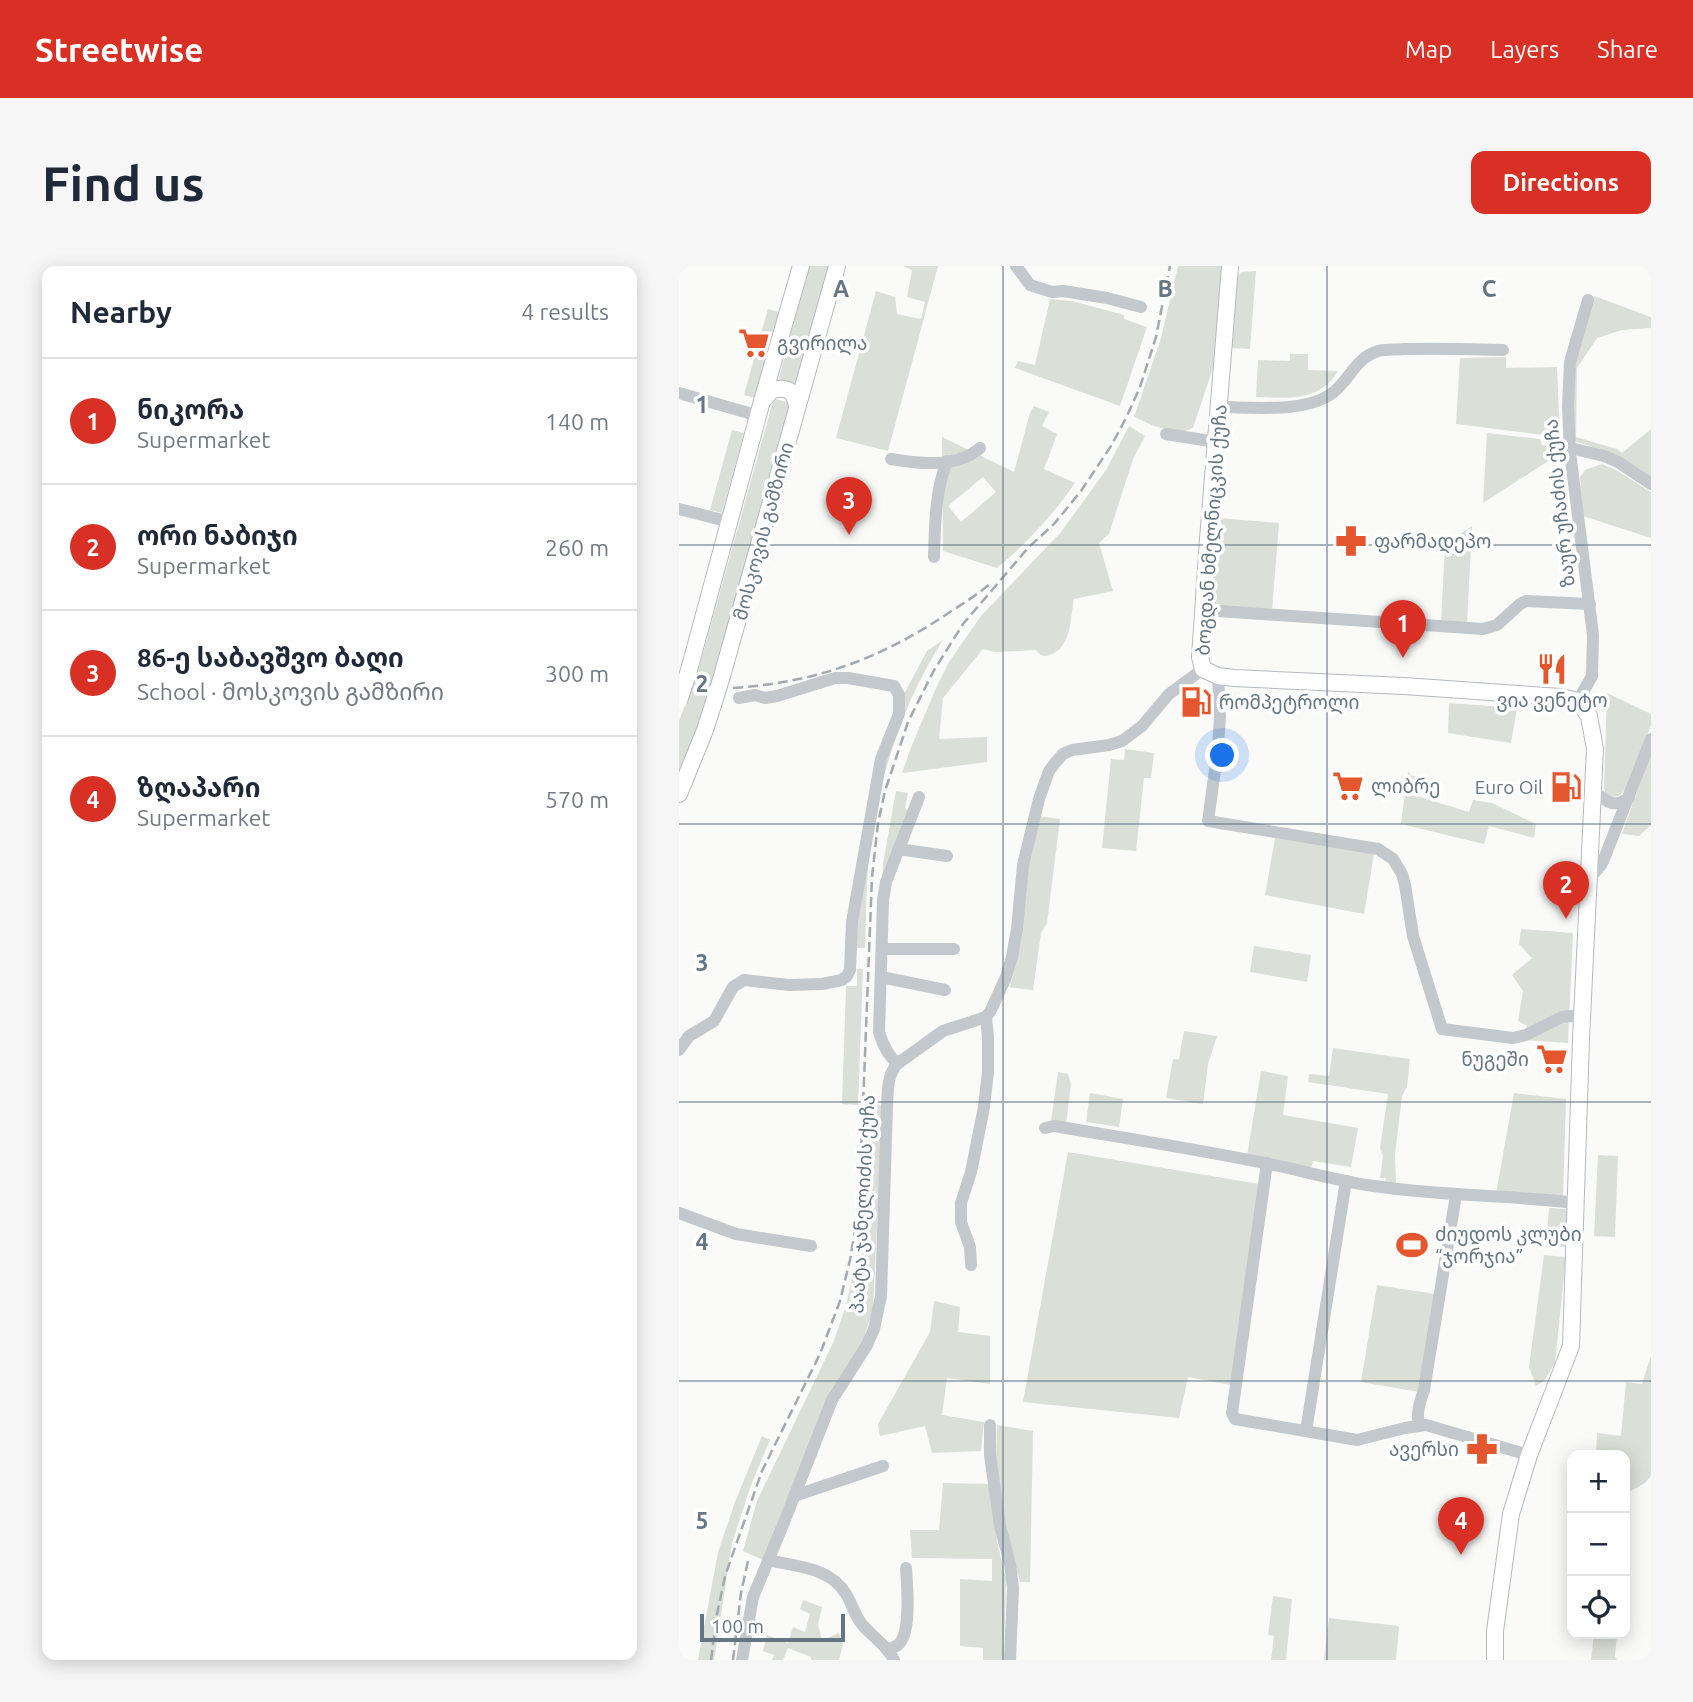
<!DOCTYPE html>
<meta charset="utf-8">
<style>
body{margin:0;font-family:Ubuntu,"Noto Sans Georgian",sans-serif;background:#f6f6f7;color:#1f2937}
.controls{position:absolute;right:21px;bottom:21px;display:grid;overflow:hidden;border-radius:14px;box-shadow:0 4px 18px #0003}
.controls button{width:63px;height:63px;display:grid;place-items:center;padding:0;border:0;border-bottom:2px solid #e0e1e3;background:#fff;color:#1f2937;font:35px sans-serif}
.scale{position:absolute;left:21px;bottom:18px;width:145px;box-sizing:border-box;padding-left:7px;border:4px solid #657683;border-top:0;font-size:19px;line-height:24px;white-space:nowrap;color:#657683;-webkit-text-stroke:5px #fff;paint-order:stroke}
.you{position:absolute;left:544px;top:490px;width:24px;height:24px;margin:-18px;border:5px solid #fff;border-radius:50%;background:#1a73e8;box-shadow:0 0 0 10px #1a73e833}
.badge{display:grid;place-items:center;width:46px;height:46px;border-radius:50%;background:#d93025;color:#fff;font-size:23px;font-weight:700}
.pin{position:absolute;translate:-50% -58px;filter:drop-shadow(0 2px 4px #0008)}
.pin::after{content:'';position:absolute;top:37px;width:24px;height:21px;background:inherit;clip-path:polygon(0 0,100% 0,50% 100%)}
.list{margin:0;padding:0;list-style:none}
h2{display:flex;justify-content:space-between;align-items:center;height:91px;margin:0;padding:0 28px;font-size:30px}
h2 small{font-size:23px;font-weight:400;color:#747a83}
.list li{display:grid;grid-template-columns:46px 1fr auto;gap:21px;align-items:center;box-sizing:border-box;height:126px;padding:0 28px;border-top:2px solid #e0e1e3}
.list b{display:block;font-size:26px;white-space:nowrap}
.list p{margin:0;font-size:23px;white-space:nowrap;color:#747a83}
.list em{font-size:23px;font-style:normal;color:#747a83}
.icon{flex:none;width:38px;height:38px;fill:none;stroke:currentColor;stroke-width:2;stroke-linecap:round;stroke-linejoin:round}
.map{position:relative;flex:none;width:972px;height:1394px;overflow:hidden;border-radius:14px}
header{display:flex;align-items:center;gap:42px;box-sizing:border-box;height:98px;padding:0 35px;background:#d93025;color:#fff}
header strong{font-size:33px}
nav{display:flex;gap:38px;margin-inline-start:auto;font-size:24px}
.intro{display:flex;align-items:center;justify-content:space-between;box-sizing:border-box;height:168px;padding:0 42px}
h1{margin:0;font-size:49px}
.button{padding:18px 32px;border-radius:14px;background:#d93025;color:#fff;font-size:24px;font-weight:700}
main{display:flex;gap:42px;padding:0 42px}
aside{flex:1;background:#fff;border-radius:14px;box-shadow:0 4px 18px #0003}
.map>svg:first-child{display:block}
</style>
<header>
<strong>Streetwise</strong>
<nav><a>Map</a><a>Layers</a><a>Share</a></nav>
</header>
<div class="intro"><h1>Find us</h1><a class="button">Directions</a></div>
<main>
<aside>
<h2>Nearby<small>4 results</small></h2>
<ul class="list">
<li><span class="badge">1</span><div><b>ნიკორა</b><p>Supermarket</p></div><em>140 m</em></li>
<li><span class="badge">2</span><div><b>ორი ნაბიჯი</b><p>Supermarket</p></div><em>260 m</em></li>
<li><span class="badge">3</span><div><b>86-ე საბავშვო ბაღი</b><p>School · მოსკოვის გამზირი</p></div><em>300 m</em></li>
<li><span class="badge">4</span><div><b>ზღაპარი</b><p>Supermarket</p></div><em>570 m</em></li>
</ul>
</aside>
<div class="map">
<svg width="972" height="1394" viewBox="0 0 972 1394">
<rect width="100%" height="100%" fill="#fafaf8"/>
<g fill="#dadfd7" fill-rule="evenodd">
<polygon points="130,0 149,0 117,118 102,116 100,112"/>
<polygon points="224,0 259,0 209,185 157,172 197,25 216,31 218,48 242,53 246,36 228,31 233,4"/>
<polygon points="499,0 543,0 534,102 514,162 501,167 475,160 455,151 482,72"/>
<polygon points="577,5 571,83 552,82 558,11 562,6"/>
<polygon points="915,30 972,51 972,62 943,64 918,72 898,102 897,171 938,183 943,187 972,163 972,212 936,189 893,174 894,95"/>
<polygon points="371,33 393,35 445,49 445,53 468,61 441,140 336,102 339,95 356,99"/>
<polygon points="89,43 100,46 76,132 65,129"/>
<path d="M611,88H629V104L659,105C641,136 609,132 577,131L579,94L611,95Z"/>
<polygon points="827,91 827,102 878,101 881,171 777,158 781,92"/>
<polygon points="96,133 112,137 28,442 0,511 0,455 20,402 94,135"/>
<path d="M355,140L370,146L363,160L378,168L365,203L396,217C374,249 348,277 318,302L264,285L263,171L335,206L351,147ZM304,211L317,226L282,256L269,240Z"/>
<path d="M450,160L466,170L454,193L430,268L420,277L434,325L395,333C391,352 393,381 371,389C364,391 362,390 357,384L316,386L304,383L264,432L260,473L308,471V496L223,507L233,479L257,422L270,396L302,350L382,266L427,204Z"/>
<polygon points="53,164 65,167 43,247 31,244"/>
<polygon points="808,167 861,173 863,179 873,180 874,192 804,237"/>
<polygon points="923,198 937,204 972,226 972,272 904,250 901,211 906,204"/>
<polygon points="540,252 600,257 593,345 534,340"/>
<polygon points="793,260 788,358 762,357 766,278"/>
<path d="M264,374C221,441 196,522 189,601C187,628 187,655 186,682H178L176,678L203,497L225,428L248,385Z"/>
<polygon points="928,427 972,448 972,459 947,523 940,530 933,531 926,527 925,522"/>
<polygon points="770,437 838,442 832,477 769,467"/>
<polygon points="446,483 475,487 472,512 465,512 457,585 423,582 432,493 445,494"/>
<polygon points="972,486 972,559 960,570 943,568"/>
<polygon points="729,505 732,509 740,512 738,530 790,546 794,534 813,537 857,558 855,572 810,560 805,578 722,558"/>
<polygon points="217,525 229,527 226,542 230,546 203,619 204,598"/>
<polygon points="359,550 381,553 368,657 362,667 354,724 330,721 335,707 348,597"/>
<polygon points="596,572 695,588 685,648 586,629"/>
<polygon points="842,663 894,667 889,777 844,774 848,760 839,755 844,725 833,709 853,692 840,678"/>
<polygon points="575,680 632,689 628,716 571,706"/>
<polygon points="178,703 184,703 179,839 163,838 167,720 178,720"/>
<polygon points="505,765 538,770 529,798 524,838 487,832 494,793 500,793"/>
<polygon points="654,782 731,793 728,821 723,830 716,889 717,920 706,916 707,912 701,912 704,890 701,882 709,828 629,816 630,808 650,810"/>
<polygon points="582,805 609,810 604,849 679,862 672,901 634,895 632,903 568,890"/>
<polygon points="379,806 389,808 392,818 387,858 372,855"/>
<polygon points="411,827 444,833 440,861 407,856"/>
<polygon points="835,827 887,833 884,932 817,928"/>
<polygon points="188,838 204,840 194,1043 183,1078 84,1294 64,1285 78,1235 154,1077 167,1040 180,980 184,940"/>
<polygon points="389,886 580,918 552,1119 509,1111 500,1152 344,1136"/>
<polygon points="919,889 939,890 936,971 915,970"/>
<polygon points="870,942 889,943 886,981 867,979"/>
<polygon points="865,989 887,991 876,1097 865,1115 857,1120 850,1101"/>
<polygon points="698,1019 756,1028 740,1126 682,1116"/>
<polygon points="255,1035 281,1041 279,1066 311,1070 311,1118 268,1112 263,1149 305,1156 302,1185 253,1187 246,1160 201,1170 199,1158 251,1066"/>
<polygon points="972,1090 972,1210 966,1217 950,1226 946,1276 946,1189 917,1189 918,1167 942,1170 947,1116 963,1118"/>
<polygon points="318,1159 354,1165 351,1316 341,1316 325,1260 317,1192"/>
<polygon points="83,1170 91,1174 72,1219 53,1277 35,1394 19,1394 39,1286 56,1236"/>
<polygon points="264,1217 311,1218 318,1275 327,1313 325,1394 304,1394 304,1382 281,1380 281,1313 313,1315 313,1293 233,1292 231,1264 260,1264"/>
<polygon points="594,1330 613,1333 607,1394 592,1394 595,1370 589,1369"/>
<polygon points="124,1334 143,1341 139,1359 143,1374 160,1367 164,1378 160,1394 132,1394 132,1391 109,1382 104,1394 93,1394 95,1389 84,1385 88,1369 109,1377 114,1361 126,1366 131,1348 121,1343"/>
<polygon points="650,1352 720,1360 717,1394 645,1394"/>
<polygon points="915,1368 938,1368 936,1390 938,1394 912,1394"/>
</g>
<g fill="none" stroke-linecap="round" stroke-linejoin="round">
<defs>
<g id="major">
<polyline points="551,0 529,273 521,391 524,403 539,410 555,412 725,420 882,431 899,435 910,450 916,483 902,773 892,1080 850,1189 832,1248 816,1365 816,1394"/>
<path d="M83,135L93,124C109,120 115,125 118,140"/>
<polyline points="10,404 83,135 122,0"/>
<polyline points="43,410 158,0"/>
<polyline points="0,528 26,464 34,439"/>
</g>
</defs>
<use href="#major" stroke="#b5babe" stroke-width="18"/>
<g stroke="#c3c8cc" stroke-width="12">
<polyline points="337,0 351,19 373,26 384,25 428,32 462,41"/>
<polyline points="0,127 80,150"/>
<path d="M540,141C573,141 629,148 656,125C672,111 677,92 699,85C707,83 717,84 726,83C758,82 791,83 824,84"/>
<polyline points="487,168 537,176"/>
<polyline points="891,182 925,190 939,196 972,218"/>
<path d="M212,193C240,198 278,202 301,182"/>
<polyline points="0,243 51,256"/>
<path d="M255,291C256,259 256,225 268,195"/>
<polyline points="524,344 804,363 818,359 841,338 847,335 911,338"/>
<polyline points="539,410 541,450 539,482 529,555 699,583 714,593 723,608 726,619 734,670 763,763 834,772 847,769 883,751 903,749"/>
<polyline points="899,435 913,410 914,369 891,186 889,140 891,96 909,34"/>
<path d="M914,525C927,535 934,543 950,532"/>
<polyline points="219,583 268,590"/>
<polyline points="910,613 922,599 925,593 972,473"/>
<polyline points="203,683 275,683"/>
<polyline points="202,711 266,724"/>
<polyline points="0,784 10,770 35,755 54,721 65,714 110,719 143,718 163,714 168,710 171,704 173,656 202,493 220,448 220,429 215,420 169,412 156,412 98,430 86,432 76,429 60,432"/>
<path d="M218,798C209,788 204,780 200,766L204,634L207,616L240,531"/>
<path d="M366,862L375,860C445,872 516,883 585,897C622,904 658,915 695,920C762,930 829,929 897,937"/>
<polyline points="588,897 553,1147 556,1153 678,1174 726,1162 747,1159 850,1189"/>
<polyline points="0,947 57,968 132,980"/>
<polyline points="292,999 291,981 282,956 282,937 292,906 305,841 309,806 309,771 307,751"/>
<polyline points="311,1159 311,1189 321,1260 331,1298 334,1322 331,1394"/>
<path d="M740,1159C737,1146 741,1136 745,1124L777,929"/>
<polyline points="627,1165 667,915"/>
<polyline points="115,1230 204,1200"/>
<path d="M89,1294C118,1301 151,1301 167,1328C173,1337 175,1348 182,1357C192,1370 208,1379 215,1394"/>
<path d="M209,1384C212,1382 216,1381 219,1379C233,1367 228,1320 227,1302"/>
<path d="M63,1394L74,1331L104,1259L153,1134L188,1079L195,1063L202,1030L208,840C209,825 208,810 218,798L264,765L307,751L312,744L327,711L333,691L338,663L344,599L360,533L370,505L376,497L384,488L393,484L430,479L443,475L463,460L490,428L524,403"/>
</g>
<use href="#major" stroke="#fff" stroke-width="16"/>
<g stroke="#a2aab0" stroke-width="2.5" stroke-dasharray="10 5" stroke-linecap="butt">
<path d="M54,422C139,416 201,393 271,346C285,337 299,328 311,318"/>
<polyline points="32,1394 38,1348 46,1310 83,1205 141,1088 161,1035 171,994 180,941 193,611 199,557 206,525 229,456 254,406 284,358 349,282 375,258 402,225 432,180 447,152 461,121 477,71 491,0"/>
<polyline points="54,1394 62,1327 69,1295"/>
</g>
<defs>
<g id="major-bridge">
<polyline points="0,435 10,404"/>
<polyline points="34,439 43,410"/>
</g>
</defs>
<use href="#major-bridge" stroke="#b5babe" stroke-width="18" stroke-linecap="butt"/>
<use href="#major-bridge" stroke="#fff" stroke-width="16"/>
</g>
<path fill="none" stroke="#657683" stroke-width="2" stroke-opacity="0.55" d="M324,0V1394M648,0V1394M0,279H972M0,558H972M0,836H972M0,1115H972"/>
<defs>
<symbol id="supermarket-bare" viewBox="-9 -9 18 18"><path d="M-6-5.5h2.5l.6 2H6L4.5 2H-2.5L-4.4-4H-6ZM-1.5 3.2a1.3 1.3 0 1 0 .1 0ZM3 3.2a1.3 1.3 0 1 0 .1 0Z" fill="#e4572e" stroke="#fff" stroke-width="2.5" paint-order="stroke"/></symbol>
<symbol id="pharmacy-bare" viewBox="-9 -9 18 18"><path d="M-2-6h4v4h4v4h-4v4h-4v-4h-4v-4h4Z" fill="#e4572e" stroke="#fff" stroke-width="2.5" paint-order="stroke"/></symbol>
<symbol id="restaurant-bare" viewBox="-9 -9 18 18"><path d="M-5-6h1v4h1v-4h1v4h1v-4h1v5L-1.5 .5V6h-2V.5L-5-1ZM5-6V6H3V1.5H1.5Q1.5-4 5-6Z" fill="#e4572e" stroke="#fff" stroke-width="2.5" paint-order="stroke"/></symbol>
<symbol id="fuel-bare" viewBox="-9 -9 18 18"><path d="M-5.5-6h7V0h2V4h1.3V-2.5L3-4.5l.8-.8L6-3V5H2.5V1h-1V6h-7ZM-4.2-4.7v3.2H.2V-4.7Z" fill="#e4572e" stroke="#fff" stroke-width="2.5" paint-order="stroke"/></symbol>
<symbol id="stadium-bare" viewBox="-9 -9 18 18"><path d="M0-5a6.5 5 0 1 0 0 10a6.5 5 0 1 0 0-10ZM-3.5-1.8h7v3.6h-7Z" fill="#e4572e" stroke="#fff" stroke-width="2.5" paint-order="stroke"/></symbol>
</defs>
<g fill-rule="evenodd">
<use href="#supermarket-bare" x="53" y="55" width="44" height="44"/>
<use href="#pharmacy-bare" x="650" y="253" width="44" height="44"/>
<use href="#restaurant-bare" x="851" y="381" width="44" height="44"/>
<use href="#fuel-bare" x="495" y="414" width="44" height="44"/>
<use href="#supermarket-bare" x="647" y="498" width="44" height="44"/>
<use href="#fuel-bare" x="865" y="499" width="44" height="44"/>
<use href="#supermarket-bare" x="851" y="771" width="44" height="44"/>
<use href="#stadium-bare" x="711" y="957" width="44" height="44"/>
<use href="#pharmacy-bare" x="781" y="1161" width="44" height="44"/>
</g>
<g text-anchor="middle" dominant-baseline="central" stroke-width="7" stroke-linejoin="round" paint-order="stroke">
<g font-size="19" fill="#657683" stroke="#fff" text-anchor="start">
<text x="98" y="77">გვირილა</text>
<text x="695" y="275">ფარმადეპო</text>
<text x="873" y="434" text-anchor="middle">ვია ვენეტო</text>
<text x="540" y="436">რომპეტროლი</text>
<text x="692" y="520">ლიბრე</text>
<text x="864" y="521" text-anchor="end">Euro Oil</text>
<text x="850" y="793" text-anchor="end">ნუგეში</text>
<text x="756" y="968">ძიუდოს კლუბი<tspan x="756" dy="22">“ჯორჯია”</tspan></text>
<text x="780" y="1183" text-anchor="end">ავერსი</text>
</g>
<g font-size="19" fill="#657683" stroke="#fff">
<text transform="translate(880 237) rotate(-96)">ზაურ უჩაძის ქუჩა</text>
<text transform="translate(532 264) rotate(-86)">ბოგდან ხმელნიცკის ქუჩა</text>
<text transform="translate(84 265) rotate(-75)">მოსკოვის გამზირი</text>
<text transform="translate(183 938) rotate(-87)">პაატა ჯანელიძის ქუჩა</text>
</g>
</g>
<g font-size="23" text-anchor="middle" font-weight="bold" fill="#657683" stroke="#fff" stroke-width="7" stroke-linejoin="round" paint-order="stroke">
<text x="162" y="31">A</text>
<text x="486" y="31">B</text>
<text x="810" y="31">C</text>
<text x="23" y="147">1</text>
<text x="23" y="426">2</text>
<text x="23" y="705">3</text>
<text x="23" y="984">4</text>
<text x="23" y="1263">5</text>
</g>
</svg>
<div class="controls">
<button>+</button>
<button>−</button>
<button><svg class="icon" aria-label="locate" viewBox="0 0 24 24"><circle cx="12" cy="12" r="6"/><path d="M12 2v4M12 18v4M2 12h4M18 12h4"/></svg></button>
</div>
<div class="scale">100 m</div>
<div class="you"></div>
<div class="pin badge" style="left:724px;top:392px">1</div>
<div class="pin badge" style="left:887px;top:653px">2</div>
<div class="pin badge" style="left:170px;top:269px">3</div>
<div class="pin badge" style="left:782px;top:1289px">4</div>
</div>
</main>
